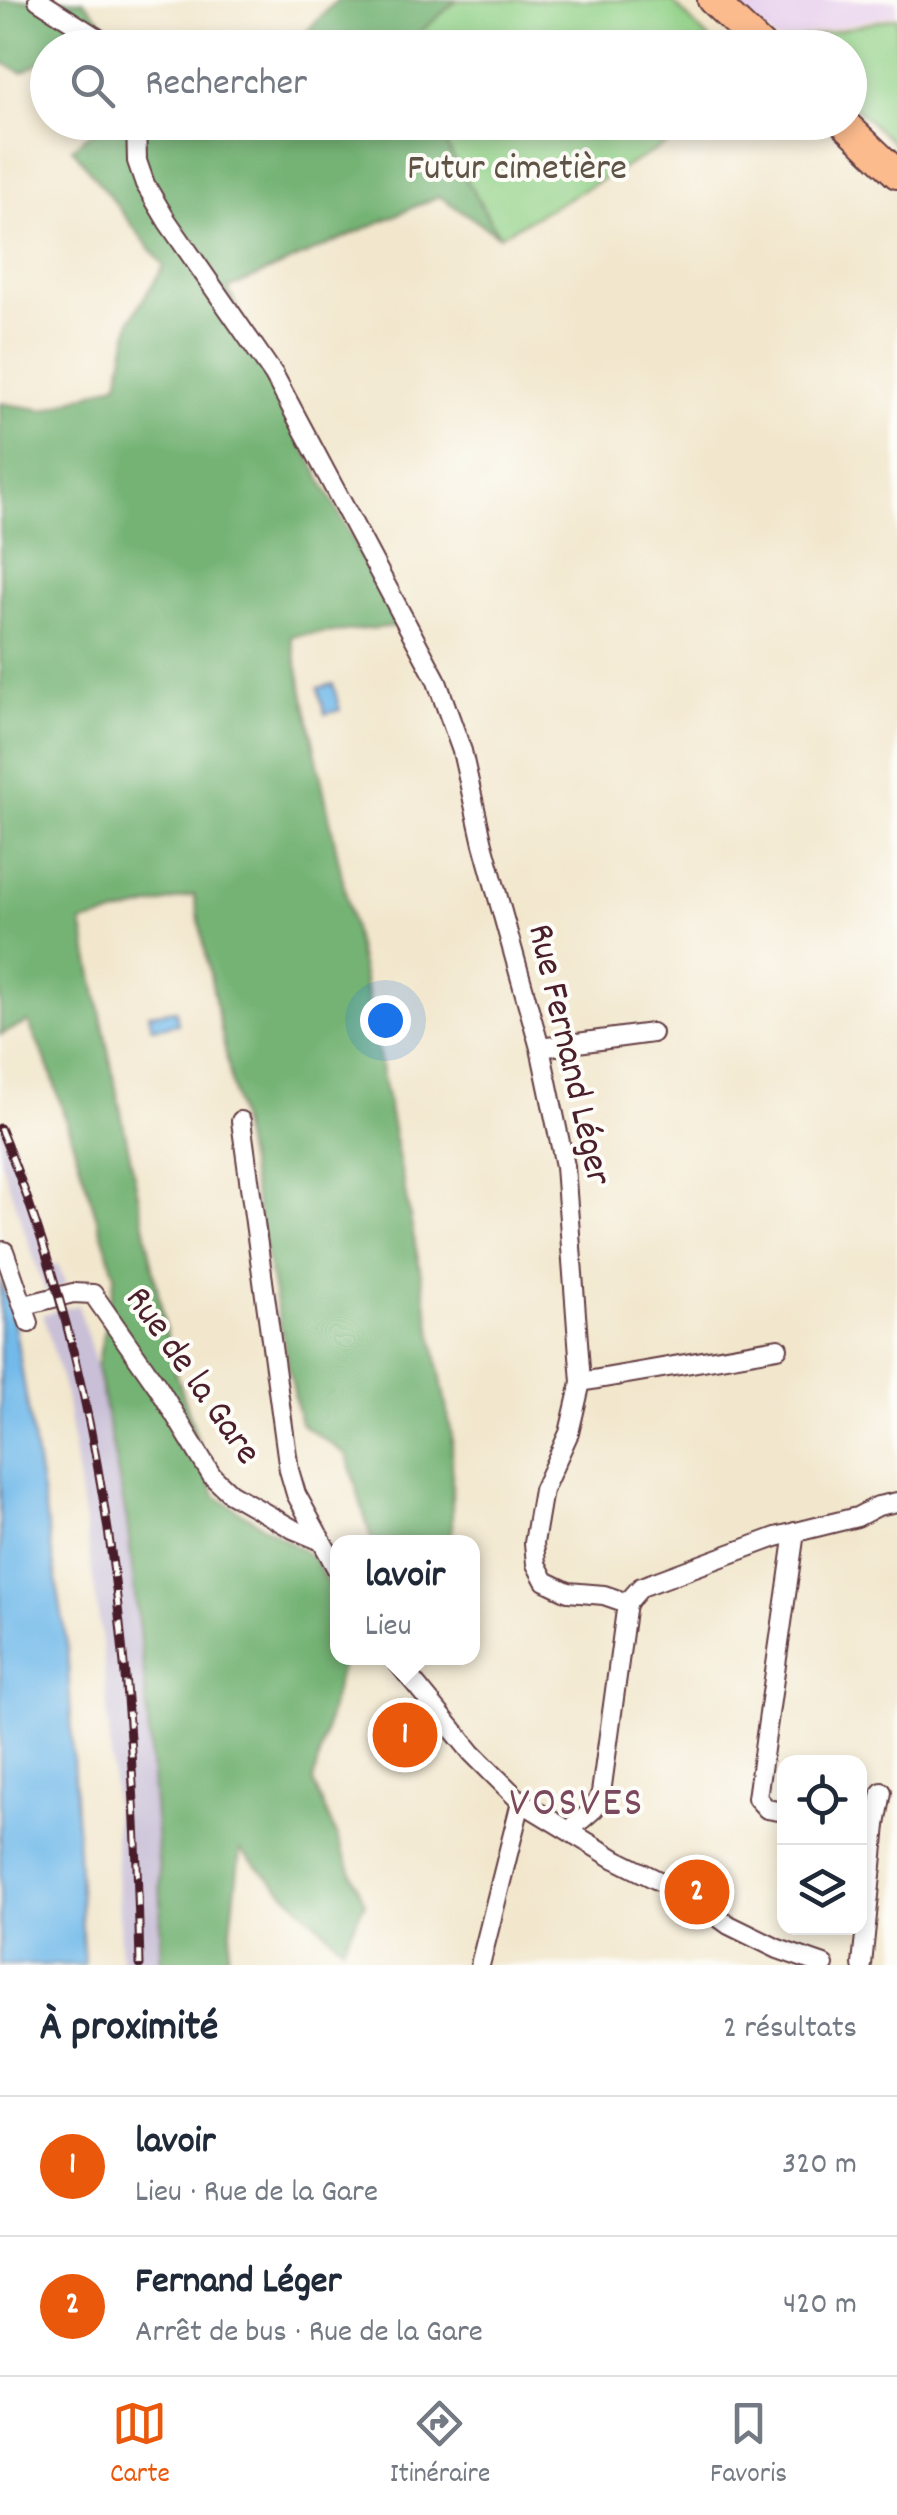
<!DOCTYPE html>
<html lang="fr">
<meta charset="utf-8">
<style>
body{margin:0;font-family:Dekko,sans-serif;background:#f6f6f7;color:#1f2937}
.controls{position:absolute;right:30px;bottom:30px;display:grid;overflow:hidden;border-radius:20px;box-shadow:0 5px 15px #0003}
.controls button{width:90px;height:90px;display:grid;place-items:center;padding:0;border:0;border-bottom:2px solid #e0e1e3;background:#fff;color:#1f2937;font:50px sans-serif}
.you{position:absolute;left:385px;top:1020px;width:35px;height:35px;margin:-25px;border:8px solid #fff;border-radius:50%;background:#1a73e8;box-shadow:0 0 0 15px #1a73e833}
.badge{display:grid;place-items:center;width:65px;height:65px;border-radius:50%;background:#ea580c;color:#fff;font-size:32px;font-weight:700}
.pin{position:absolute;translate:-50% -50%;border:5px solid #fff;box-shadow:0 2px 10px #0006}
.popup{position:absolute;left:330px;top:1535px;width:150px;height:130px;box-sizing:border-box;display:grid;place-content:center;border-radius:20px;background:#fff;filter:drop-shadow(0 2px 8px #0005);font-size:32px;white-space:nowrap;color:#747a83}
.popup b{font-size:38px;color:#1f2937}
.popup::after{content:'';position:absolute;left:50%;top:100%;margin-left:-20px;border:20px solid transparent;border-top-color:#fff}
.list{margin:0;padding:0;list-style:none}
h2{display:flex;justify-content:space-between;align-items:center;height:130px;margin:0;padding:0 40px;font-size:42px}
h2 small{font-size:32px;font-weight:400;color:#747a83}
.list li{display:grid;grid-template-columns:65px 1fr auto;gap:30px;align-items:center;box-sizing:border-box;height:140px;padding:0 40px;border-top:2px solid #e0e1e3}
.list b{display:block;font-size:38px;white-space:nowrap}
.list p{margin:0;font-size:32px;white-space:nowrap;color:#747a83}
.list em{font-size:32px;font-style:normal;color:#747a83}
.icon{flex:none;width:55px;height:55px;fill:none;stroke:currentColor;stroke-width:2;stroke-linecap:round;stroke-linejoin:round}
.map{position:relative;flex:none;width:897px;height:1965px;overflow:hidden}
.search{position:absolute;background:#fff;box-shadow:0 5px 15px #0003;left:30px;right:30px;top:30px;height:110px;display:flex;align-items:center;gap:25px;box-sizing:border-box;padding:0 35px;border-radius:55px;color:#747a83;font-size:38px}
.sheet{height:410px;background:#fff}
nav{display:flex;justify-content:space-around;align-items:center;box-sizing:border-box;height:140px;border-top:2px solid #e0e1e3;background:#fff;font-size:28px;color:#747a83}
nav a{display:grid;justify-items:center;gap:5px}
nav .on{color:#ea580c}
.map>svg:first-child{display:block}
</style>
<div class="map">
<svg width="897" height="1965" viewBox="0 0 897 1965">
<rect width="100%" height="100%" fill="#fdfcf7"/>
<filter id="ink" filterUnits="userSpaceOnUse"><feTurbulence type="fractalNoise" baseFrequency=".01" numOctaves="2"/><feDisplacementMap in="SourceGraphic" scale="20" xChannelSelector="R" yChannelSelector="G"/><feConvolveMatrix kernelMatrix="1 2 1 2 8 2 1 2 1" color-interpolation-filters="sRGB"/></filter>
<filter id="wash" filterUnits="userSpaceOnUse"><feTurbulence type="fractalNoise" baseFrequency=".0048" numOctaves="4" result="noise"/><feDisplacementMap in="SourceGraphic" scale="40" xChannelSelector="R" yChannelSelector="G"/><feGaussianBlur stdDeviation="2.25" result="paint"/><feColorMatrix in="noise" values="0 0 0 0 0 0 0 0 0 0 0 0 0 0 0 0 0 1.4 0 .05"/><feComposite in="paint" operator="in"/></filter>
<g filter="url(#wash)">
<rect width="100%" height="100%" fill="#f2e7cd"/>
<polygon fill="#e9d2ee" points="731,0 897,0 897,14 777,41"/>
<g fill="#c9bfd7">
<polygon points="0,1119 17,1159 51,1266 58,1264 66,1285 45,1291 0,1159"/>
<polygon points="78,1305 97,1367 127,1521 146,1694 161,1900 160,1965 121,1965 113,1785 102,1641 66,1396 43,1314"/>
</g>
<g fill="#92d188" stroke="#6e785a" stroke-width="2.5">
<polygon points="457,0 671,0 716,47 403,47"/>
<polygon points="897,17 897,147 850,103 850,48 791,47 785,42"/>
<polygon points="433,123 705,123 499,236"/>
</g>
<g fill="#75b374" stroke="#606950" stroke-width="2.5">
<polygon points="0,0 83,0 125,47 48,48 47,58 22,72 0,61"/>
<polygon points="337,0 457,0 403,47 292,47"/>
<polygon points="219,122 433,123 499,236 439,196 228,289 275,393 399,626 291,636 368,999 452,1436 452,1542 372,1542 347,1455 300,1423 194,895 82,923 172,1360 215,1496 313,1557 337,1600 338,1658 343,1658 313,1782 365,1903 342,1947 240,1850 227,1965 160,1965 161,1900 146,1694 127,1521 97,1367 115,1275 50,1070 28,1022 0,1035 0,403 45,410 118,383 131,319 164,266 72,148 103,123 107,128 216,126"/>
</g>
<g fill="#72baea" stroke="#5e6c8a" stroke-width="2.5">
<polygon points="333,684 340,710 325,714 318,688"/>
<polygon points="176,1010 178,1024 152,1028 149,1014"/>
<polygon points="0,1280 12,1311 67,1645 84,1965 0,1965"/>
</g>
</g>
<g filter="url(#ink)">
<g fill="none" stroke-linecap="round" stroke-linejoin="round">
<defs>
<g id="minor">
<polyline points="38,0 113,48"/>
<polyline points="136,122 137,161 145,184 167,221 274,375 436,679 462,751 483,844 540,1048 565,1166 581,1382 569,1433 543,1490 534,1543 536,1564 545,1581 568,1592 604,1595 627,1603"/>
<polyline points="540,1048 652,1033"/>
<polyline points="241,1121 289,1470 296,1494 338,1571"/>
<polyline points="4,1251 29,1323"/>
<polyline points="25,1305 73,1293 93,1294 158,1387 212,1476 230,1493 293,1529 319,1540"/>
<polyline points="581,1382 778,1348"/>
<polyline points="627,1603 641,1587 776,1537 857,1517 878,1506 897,1502"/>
<polyline points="394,1658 472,1753 521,1802 615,1859 689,1896 729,1925 778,1949 824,1965"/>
<polyline points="784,1812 767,1809 757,1798 795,1532"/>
<polyline points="860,1823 876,1825 862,1965"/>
<polyline points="876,1825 882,1792"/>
<polyline points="570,1830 594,1809 601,1793 627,1603"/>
<polyline points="480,1965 521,1802"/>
</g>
<g id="primary">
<polyline points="712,0 763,48"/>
<polyline points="843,122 897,174"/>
</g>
</defs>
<use href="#minor" stroke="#633d43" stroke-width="22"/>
<use href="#primary" stroke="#633d43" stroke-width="32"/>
<use href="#minor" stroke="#fff" stroke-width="18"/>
<use href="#primary" stroke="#fbbb8d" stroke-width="28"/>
<defs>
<path id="rail" d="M0,1128C111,1390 134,1684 140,1965"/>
</defs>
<use href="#rail" stroke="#4a1f2b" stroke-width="9"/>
<use href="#rail" stroke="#fdfcf7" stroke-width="5" stroke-dasharray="15" stroke-linecap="butt"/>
</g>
</g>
<g text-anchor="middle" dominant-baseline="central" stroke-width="8" stroke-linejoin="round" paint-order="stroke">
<g font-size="38" fill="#605447" stroke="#fdfcf7">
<text x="517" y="170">Futur cimetière</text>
</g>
<g font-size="38" fill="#4a1f2b" stroke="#fdfcf7">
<text transform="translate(567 1055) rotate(77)">Rue Fernand Léger</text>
<text transform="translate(191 1377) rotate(55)">Rue de la Gare</text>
</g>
<g font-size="42" letter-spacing="2.5" fill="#7b495e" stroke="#fdfcf7">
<text x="577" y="1806">VOSVES</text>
</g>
</g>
</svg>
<div class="controls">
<button><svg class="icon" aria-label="locate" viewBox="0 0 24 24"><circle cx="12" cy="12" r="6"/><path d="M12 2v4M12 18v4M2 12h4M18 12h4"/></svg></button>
<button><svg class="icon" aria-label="layers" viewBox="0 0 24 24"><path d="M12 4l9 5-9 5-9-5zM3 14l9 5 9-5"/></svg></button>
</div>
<div class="you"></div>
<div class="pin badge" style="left:405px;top:1735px">1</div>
<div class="popup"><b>lavoir</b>Lieu</div>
<div class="pin badge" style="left:697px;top:1892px">2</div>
<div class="search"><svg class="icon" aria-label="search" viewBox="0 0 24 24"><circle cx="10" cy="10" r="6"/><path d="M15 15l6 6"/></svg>Rechercher</div>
</div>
<section class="sheet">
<h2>À proximité<small>2 résultats</small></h2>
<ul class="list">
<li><span class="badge">1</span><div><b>lavoir</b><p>Lieu · Rue de la Gare</p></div><em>320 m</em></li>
<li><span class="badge">2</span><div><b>Fernand Léger</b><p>Arrêt de bus · Rue de la Gare</p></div><em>420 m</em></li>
</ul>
</section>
<nav>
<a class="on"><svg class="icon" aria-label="map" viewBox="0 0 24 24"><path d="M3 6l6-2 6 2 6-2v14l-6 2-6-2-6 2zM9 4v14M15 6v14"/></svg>Carte</a>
<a><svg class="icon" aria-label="directions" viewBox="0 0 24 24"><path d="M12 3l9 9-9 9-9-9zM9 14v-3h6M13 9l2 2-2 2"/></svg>Itinéraire</a>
<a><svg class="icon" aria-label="saved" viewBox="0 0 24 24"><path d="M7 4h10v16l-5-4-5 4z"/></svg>Favoris</a>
</nav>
